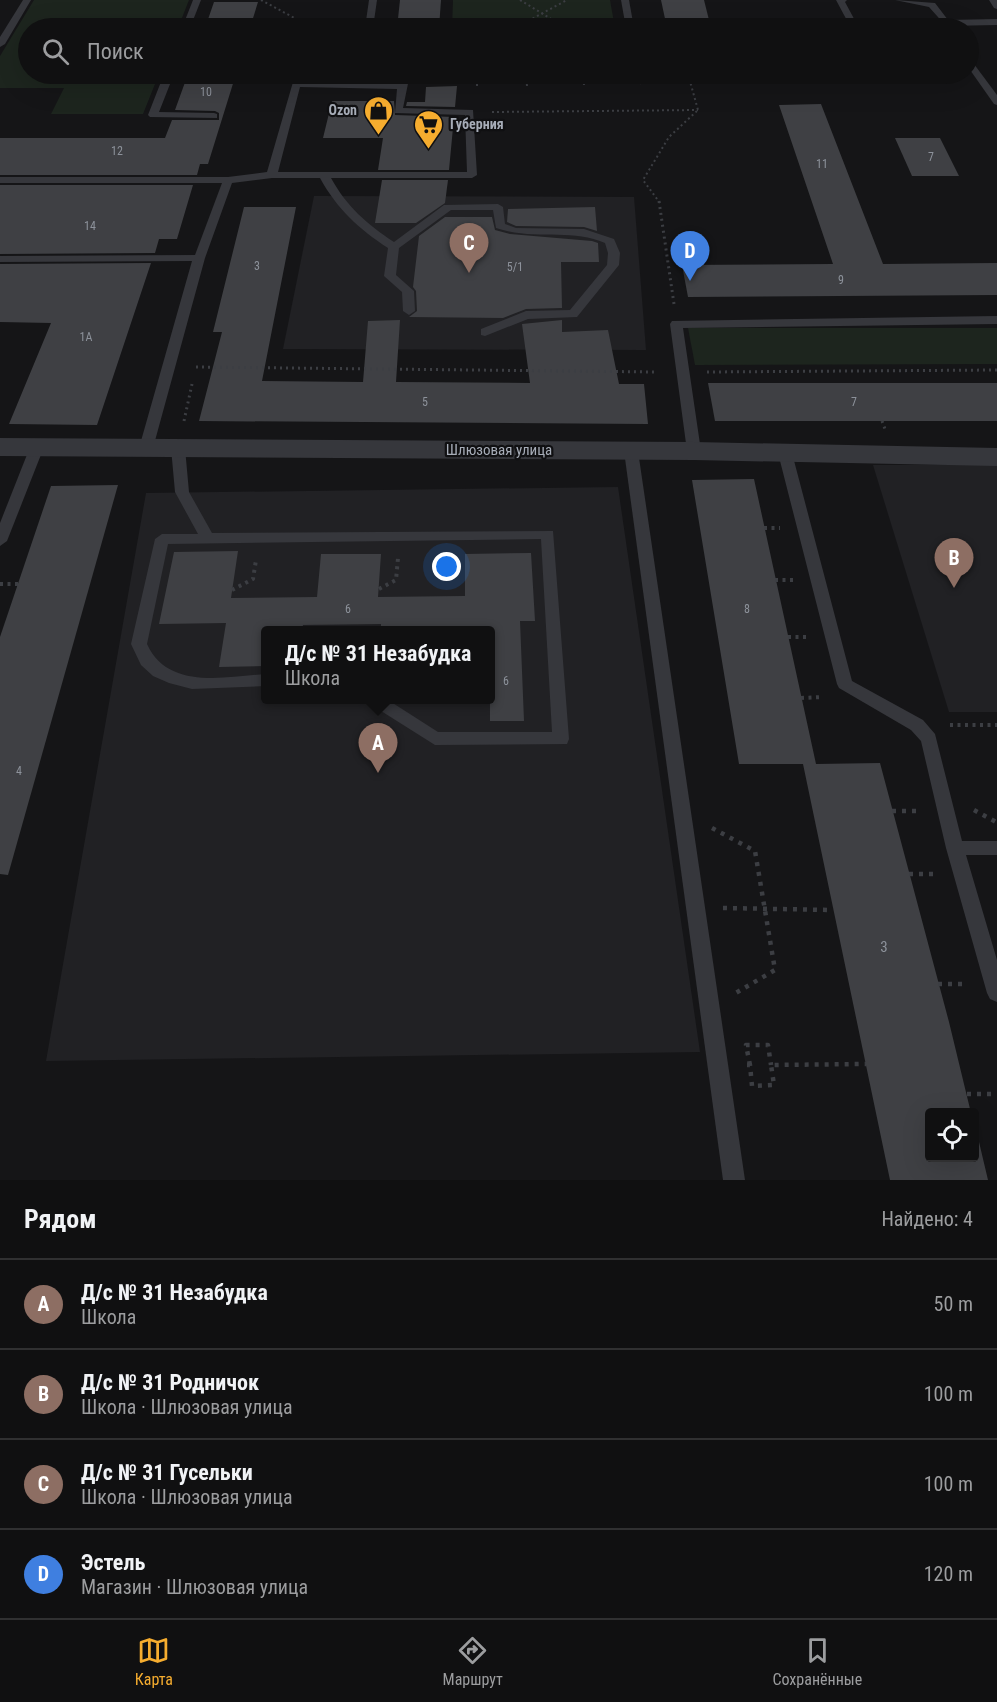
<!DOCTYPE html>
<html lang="ru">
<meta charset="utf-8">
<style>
body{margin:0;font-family:"Roboto Condensed",sans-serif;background:#19191a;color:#f1f3f6}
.controls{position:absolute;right:18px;bottom:18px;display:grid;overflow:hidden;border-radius:6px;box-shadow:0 6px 24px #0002}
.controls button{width:54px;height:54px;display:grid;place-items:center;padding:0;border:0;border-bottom:2px solid #303031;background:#101011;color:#f1f3f6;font:30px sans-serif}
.you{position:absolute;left:447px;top:567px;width:21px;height:21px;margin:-15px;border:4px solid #fff;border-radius:50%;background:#1a73e8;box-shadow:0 0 0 9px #1a73e833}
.badge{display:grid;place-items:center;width:39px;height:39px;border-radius:50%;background:#f6ad2f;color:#fff;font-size:20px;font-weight:700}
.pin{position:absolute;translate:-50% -50px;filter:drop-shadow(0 2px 3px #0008)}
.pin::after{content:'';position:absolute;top:32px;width:21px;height:18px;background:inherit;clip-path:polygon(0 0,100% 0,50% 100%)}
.popup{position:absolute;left:261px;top:626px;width:234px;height:78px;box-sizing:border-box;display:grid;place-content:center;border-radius:6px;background:#101011;filter:drop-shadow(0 2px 4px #0005);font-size:20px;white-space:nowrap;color:#9c9d9f}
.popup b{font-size:22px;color:#f1f3f6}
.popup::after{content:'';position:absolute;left:50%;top:100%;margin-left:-12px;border:12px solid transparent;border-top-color:#101011}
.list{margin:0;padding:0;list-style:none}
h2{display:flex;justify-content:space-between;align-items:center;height:78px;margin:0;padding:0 24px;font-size:26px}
h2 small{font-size:20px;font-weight:400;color:#9c9d9f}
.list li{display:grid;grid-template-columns:39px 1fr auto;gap:18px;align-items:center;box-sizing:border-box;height:90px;padding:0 24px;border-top:2px solid #303031}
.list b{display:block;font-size:22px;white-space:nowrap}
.list p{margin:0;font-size:20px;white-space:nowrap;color:#9c9d9f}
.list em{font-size:20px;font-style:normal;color:#9c9d9f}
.icon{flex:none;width:33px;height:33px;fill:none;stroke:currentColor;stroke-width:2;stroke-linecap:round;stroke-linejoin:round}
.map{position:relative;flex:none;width:997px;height:1180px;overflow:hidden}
.search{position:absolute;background:#101011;box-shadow:0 6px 24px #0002;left:18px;right:18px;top:18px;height:66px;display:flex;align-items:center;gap:15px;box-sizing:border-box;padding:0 21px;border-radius:33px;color:#9c9d9f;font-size:22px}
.sheet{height:438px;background:#101011}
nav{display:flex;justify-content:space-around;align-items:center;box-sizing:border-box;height:84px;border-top:2px solid #303031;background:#101011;font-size:16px;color:#9c9d9f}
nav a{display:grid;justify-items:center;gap:3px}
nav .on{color:#f6ad2f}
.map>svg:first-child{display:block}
</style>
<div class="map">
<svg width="997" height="1180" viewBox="0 0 997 1180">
<rect width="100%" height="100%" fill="#151517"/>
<g fill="#212124" fill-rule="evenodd">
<polygon points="314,196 634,197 646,350 283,349"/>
<polygon points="873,465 997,465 997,712 949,712"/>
<path d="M618,487L700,1052L46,1061L146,493ZM266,630H490V700H266Z"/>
</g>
<g fill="#1d251e">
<polygon points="34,0 189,0 178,28 28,28 28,74 159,74 143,114 51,114 64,88 0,88 0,56"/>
<polygon points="453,0 610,0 615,28 452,28"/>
<polygon points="688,328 997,328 997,364 695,365"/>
</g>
<g fill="#3f4044">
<polygon points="400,0 441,0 439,28 397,28"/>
<polygon points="661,0 704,0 711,28 667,28"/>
<polygon points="214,2 258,2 250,28 205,28"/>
<polygon points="188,74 236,74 208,164 200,164 197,175 0,175 0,138 165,138 172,120 219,120 219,113 215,111 175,110"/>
<polygon points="457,86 455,107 406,106 407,102 425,102 426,87"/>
<polygon points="332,101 394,101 395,115 454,117 449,170 378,170 383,138 323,138"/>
<polygon points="821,104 883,264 997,263 997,295 688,297 682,265 833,264 779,105"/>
<polygon points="895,138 940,138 959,176 912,176"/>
<polygon points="382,180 448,180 445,203 416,223 375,223"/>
<polygon points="0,185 193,185 177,239 159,239 155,253 0,254"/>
<polygon points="244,207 296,207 262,381 363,382 368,321 400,320 396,382 530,383 522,324 562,320 562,332 608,330 619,384 644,384 648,424 199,421 222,332 213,332"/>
<polygon points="595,207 597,231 584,227 516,226 507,222 508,209"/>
<polygon points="445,217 492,217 495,230 510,234 592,241 598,243 599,262 561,262 562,308 526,309 503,318 409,317 417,311 416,291 413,287 419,236"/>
<polygon points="151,263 97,425 9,424 51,323 0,322 0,264"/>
<polygon points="708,383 997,383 997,421 715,421"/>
<polygon points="754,479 816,764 880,763 949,1022 971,1113 930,1113 930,1158 975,1158 975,1125 988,1180 890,1180 803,764 739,764 692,480"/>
<polygon points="118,485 8,875 0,874 0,637 51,486"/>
<polygon points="238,551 231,598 317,597 321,554 381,554 378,597 465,596 465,554 531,553 535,621 520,621 524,721 490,721 490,630 381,630 381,624 303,625 302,630 266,630 266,666 219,667 226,623 159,624 174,552"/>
</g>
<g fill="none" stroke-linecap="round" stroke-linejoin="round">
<g stroke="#3c3e43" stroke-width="2" stroke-dasharray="2 3" stroke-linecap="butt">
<polyline points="261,0 313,28"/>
<polyline points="520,0 566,28"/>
<polyline points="515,28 567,0"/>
<polyline points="477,74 477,86"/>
<polyline points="526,74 527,86"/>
<polyline points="583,74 584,85"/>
<polyline points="638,74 641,84"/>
<polyline points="688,74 698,110"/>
<polyline points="492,112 698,110"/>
<polyline points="660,203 643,180 669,137 698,110"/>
</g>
<g stroke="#3c3e43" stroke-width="3" stroke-dasharray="2 4" stroke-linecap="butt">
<polyline points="659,201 674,304"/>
<polyline points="196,367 657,372"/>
<polyline points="707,372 997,370"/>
<polyline points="184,421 192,384"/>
<polyline points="882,421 885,429"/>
</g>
<g stroke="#3c3e43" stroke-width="4" stroke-dasharray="3 4.5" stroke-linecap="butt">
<polyline points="764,528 780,528"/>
<polyline points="775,580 793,580"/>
<polyline points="0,584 18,584"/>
<polyline points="379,589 396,580 398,558"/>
<polyline points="232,590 253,579 256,560"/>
<polyline points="341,630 342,624"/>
<polyline points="788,637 808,637"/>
<polyline points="801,698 823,697"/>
<polyline points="950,725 997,725"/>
</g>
<g stroke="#3c3e43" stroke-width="4.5" stroke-dasharray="4 6" stroke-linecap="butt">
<polyline points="974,810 996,822"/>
<polyline points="892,811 918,811"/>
<polyline points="712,828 755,851 775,970 734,994"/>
<polyline points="909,874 934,874"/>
<polyline points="723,908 833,910"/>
<polyline points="938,984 967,984"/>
<polyline points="747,1065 750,1065 752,1086 774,1085 771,1065 866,1064"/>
<polyline points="750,1065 746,1045 768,1045 771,1065"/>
<polyline points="967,1094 997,1094"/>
</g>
<g fill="#36373c" fill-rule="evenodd">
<polygon points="23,0 31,0 5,44 0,47 0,37"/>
<polygon points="193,0 201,0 190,28 182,28"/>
<polygon points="369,0 377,0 373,28 365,28"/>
<polygon points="621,0 629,0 634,28 626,28"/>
<polygon points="836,0 847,0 845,2 859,28 851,28"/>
<polygon points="895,0 935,3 948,20 997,19 997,25 946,26 929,7"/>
<polygon points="989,0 997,0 997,9 994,8"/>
<polygon points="968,56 997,95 997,105 994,104 968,67"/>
<polygon points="164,74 174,74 159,112 214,113 217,114 217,118 150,117 148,115"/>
<path d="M401,74H410L403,108L473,110L477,175L472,178H331C347,207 367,224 394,242L444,205L498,204L503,207L505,224L516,228L584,229L614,239L620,253L619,265L577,317L528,319L485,336L481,335V329L526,311L570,310L607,265L608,253L605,243C571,228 535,241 496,228L493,210H451L399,248L396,275L414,291L415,311L409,315L403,311L402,292L384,276L388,248C359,229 337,209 320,178H272L232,183L205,258L153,448L146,452L141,451L139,448L192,261L0,262V256L195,255L222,183H0V177H228L267,172L293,82L399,83ZM300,87L397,89L395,113L465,115L467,172H278Z"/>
<polygon points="997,316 997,324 683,328 701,451 694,455 687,451 670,324 672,321"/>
<polygon points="37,443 44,447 7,541 0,546 0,523 30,447"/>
<path d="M178,444L185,448L189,492L212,533L553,531L569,739L567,744L435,745L370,704L368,700H388L438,732H552L541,539L168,544L147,644C168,690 224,677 266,674V686L192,689L169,683L153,676L141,665L131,644L155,539L162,534H198L175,492L171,448Z"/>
<polygon points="631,447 638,451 745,1180 723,1180 624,451"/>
<polygon points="785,449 792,453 852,681 923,720 935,734 962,841 997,841 997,855 966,855 997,960 997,1002 990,999 987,993 946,848 921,741 911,730 839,688 837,684 778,453"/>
</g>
<polygon fill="#36373c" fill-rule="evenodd" points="0,438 694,442 997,448 997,466 694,460 0,456"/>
</g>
<defs>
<symbol id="shop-pin" viewBox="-11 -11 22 30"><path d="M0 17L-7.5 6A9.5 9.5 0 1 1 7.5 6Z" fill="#f6ad2f" stroke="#101012"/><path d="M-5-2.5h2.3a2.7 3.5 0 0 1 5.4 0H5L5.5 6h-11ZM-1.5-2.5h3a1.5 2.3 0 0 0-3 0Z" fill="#111"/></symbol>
<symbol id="supermarket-pin" viewBox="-11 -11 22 30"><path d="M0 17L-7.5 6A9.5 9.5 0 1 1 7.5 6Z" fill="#f6ad2f" stroke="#101012"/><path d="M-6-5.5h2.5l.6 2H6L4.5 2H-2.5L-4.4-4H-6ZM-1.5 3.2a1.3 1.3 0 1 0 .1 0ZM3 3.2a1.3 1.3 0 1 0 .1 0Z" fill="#111"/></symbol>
</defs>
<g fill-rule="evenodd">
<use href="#shop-pin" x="362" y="94" width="33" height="45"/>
<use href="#supermarket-pin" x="412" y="108" width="33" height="45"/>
</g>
<g text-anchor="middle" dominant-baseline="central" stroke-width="4.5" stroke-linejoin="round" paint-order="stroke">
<g font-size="12" fill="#8d929b">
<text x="206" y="92">10</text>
<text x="117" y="151">12</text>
<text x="931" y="157">7</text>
<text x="822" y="164">11</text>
<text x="90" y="226">14</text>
<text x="257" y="266">3</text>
<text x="515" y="267">5/1</text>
<text x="841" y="280">9</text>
<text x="86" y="337">1А</text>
<text x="425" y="402">5</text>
<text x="854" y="402">7</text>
<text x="348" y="609">6</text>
<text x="747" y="609">8</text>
<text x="506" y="681">6</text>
<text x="19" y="771">4</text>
</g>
<g font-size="14" font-weight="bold" fill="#a7adb8" stroke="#101012" text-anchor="end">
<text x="357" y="110">Ozon</text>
<text x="450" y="124" text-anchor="start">Губерния</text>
</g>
<g font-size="15" fill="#a7adb8" stroke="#101012">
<text x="499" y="450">Шлюзовая улица</text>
</g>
<g font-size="15" fill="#8d929b">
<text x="884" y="947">3</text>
</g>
</g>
</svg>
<div class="controls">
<button><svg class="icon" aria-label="locate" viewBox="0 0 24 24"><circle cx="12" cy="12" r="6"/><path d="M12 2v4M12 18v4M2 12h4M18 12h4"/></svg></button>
</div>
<div class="you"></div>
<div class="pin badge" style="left:378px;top:773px;background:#8d6e63">A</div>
<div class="popup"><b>Д/с № 31 Незабудка</b>Школа</div>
<div class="pin badge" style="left:954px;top:588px;background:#8d6e63">B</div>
<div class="pin badge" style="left:469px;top:273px;background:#8d6e63">C</div>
<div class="pin badge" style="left:690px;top:281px;background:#3f7fe0">D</div>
<div class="search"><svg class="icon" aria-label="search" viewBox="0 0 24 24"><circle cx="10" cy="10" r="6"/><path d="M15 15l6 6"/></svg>Поиск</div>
</div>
<section class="sheet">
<h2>Рядом<small>Найдено: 4</small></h2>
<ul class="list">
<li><span class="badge" style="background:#8d6e63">A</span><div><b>Д/с № 31 Незабудка</b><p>Школа</p></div><em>50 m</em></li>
<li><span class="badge" style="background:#8d6e63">B</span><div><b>Д/с № 31 Родничок</b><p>Школа · Шлюзовая улица</p></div><em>100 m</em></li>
<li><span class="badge" style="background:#8d6e63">C</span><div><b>Д/с № 31 Гусельки</b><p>Школа · Шлюзовая улица</p></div><em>100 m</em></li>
<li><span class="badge" style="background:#3f7fe0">D</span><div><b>Эстель</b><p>Магазин · Шлюзовая улица</p></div><em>120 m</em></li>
</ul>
</section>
<nav>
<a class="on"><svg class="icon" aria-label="map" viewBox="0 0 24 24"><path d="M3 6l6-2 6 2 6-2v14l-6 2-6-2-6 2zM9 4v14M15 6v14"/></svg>Карта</a>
<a><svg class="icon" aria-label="directions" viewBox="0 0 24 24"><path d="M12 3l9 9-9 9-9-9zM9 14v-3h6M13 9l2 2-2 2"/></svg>Маршрут</a>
<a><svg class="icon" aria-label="saved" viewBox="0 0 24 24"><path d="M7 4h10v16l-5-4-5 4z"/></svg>Сохранённые</a>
</nav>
